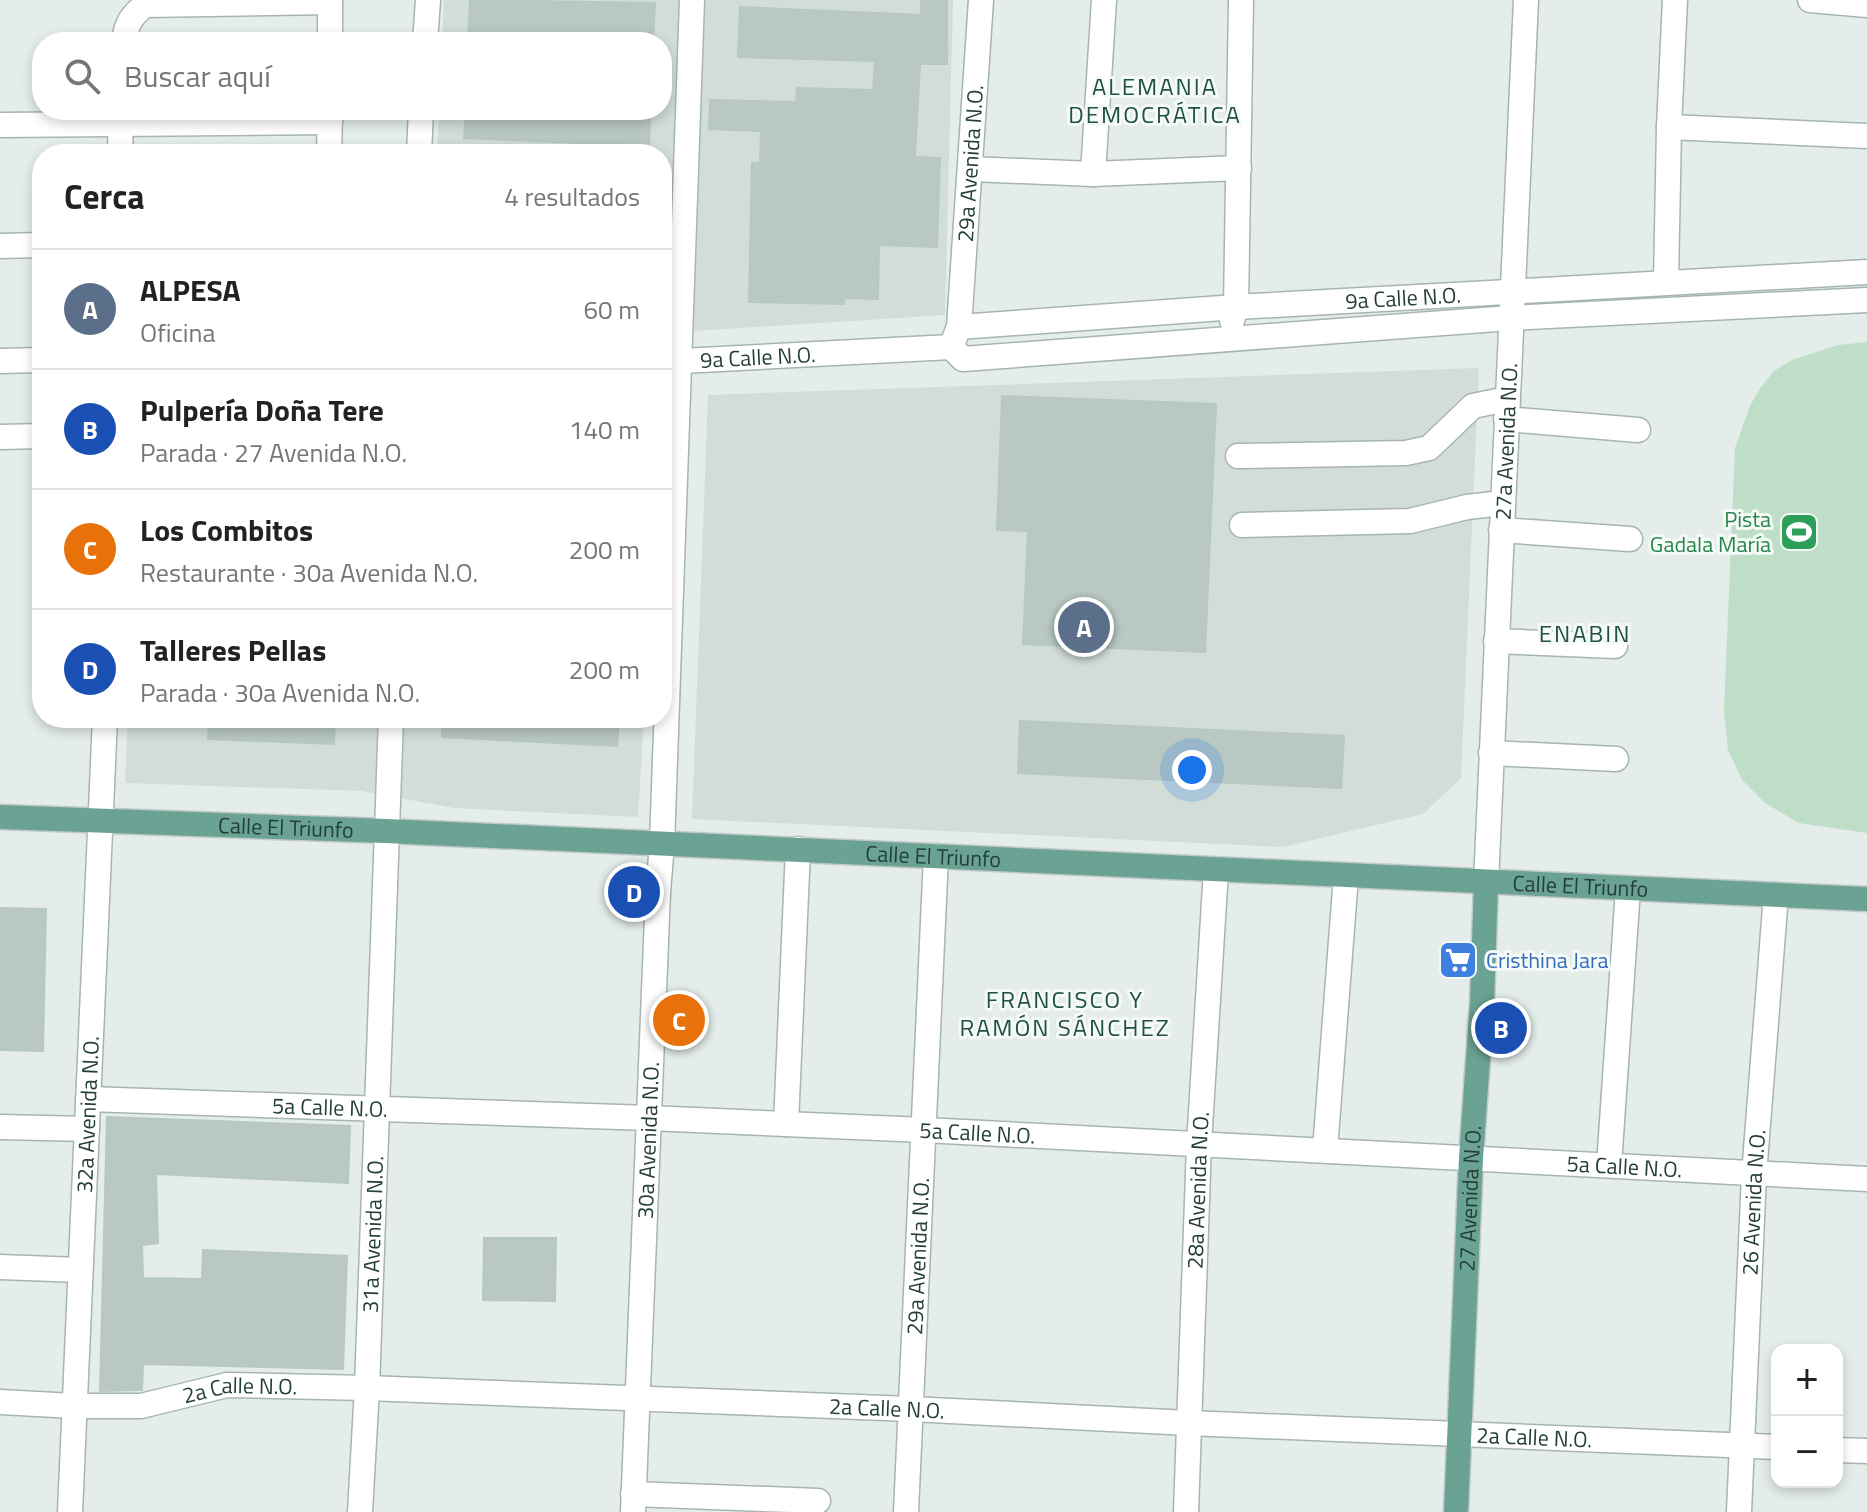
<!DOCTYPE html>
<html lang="es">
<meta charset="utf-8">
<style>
body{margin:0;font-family:"Titillium Web",sans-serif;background:#f2f2f2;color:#222}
.controls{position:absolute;right:24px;bottom:24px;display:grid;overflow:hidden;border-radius:16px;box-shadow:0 4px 12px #0003}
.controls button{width:72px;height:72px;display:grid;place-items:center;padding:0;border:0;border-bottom:2px solid #e0e0e0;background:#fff;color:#222;font:40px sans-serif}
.you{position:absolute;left:1192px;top:770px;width:28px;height:28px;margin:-20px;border:6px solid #fff;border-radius:50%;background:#1a73e8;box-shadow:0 0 0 12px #1a73e833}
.badge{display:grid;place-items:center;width:52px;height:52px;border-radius:50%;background:#ea580c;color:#fff;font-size:26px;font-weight:700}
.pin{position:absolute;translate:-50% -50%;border:4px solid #fff;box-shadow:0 2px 8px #0006}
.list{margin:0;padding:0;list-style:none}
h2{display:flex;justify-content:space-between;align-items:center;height:104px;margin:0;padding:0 32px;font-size:34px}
h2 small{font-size:26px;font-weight:400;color:#767676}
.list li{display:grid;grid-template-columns:52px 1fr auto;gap:24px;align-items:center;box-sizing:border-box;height:120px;padding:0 32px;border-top:2px solid #e0e0e0}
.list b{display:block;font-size:30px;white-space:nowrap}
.list p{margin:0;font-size:26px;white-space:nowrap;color:#767676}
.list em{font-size:26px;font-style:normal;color:#767676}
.icon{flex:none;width:44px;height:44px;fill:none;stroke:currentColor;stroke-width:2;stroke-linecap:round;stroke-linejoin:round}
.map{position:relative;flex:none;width:1867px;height:1512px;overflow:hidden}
.search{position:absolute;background:#fff;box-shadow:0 4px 12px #0003;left:32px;top:32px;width:640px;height:88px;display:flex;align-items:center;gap:20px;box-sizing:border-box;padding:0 28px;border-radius:32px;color:#767676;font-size:30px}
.panel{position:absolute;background:#fff;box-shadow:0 4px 12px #0003;left:32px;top:144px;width:640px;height:584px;border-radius:32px}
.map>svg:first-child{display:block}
</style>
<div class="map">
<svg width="1867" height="1512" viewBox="0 0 1867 1512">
<rect width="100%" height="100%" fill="#e4ede9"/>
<g fill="#d2ddd8">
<polygon points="444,0 953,0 945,315 662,333 662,154 437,154 439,110 662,110 662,42 442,42"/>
<polygon points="1479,368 1461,778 1423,814 1283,847 692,819 708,395"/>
<polygon points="128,718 644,718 638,817 454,808 362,791 125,783"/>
</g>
<polygon fill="#bedec7" points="1867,342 1867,833 1799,823 1765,803 1742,780 1728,750 1724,710 1735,448 1750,406 1759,390 1774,371 1792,360 1838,345"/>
<g fill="#b9c8c3" stroke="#b7c7c1" stroke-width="2">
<polygon points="470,0 655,3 653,42 468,42"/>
<polygon points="921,0 947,0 947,64 920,64 915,157 940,158 937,247 879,245 878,299 844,298 844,304 749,302 752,163 760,163 761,131 709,129 710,100 796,102 797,88 873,90 875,61 738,57 740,7 921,15"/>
<polygon points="466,110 650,110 649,146 464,138"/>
<polygon points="1002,396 1216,404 1205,652 1023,644 1028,531 997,530"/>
<polygon points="209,718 335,718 334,744 208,739"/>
<polygon points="443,718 619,718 617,746 442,737"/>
<polygon points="1020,721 1344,736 1341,788 1018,773"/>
<polygon points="0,908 46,909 43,1051 0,1050"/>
<polygon points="107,1117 350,1126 348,1183 156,1174 158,1243 142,1245 143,1278 202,1279 203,1250 347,1256 343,1369 143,1364 142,1390 100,1391"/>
<polygon points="484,1238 556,1238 555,1301 483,1300"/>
</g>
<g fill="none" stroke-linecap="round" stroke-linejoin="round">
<defs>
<g id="minor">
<polyline points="1810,0 1867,5"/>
<path d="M124,42C126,24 131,16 145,5L330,2"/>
<polyline points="330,42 330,0"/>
<polyline points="425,42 428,0"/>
<polyline points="0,125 330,122"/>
<polyline points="1669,127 1867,136"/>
<polyline points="120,154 121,110"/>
<polyline points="329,154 330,110"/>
<polyline points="419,154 421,110"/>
<polyline points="971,169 1093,174 1239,168"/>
<polyline points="1093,174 1104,0"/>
<polyline points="0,246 42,245"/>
<polyline points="1666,282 1669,127 1675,0"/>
<polyline points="1232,321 1236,307 1241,0"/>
<path id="s1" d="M959,327L981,0"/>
<polyline points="951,347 963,359 1510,318 1867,300"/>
<polyline points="0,361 42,360"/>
<path id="s2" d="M662,362L951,347L959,327L1236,307L1867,272"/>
<polyline points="1506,419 1638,430"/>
<polyline points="0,437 42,436"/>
<polyline points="1238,456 1406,453 1429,448 1473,406 1507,399"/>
<polyline points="1242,525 1410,521 1467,507 1502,503"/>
<polyline points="1501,530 1630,539"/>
<polyline points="1496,641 1615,646"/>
<polyline points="1491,753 1616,759"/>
<path id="s3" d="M1486,883L1526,0"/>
<path id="s4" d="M88,1099L649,1118L924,1130L1867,1179"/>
<polyline points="786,1124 798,849"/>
<polyline points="0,1127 87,1129"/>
<polyline points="1325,1150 1346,876"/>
<polyline points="1609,1165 1628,889"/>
<polyline points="0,1267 80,1270"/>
<path id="s5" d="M0,1402L74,1406H141L227,1385L367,1388L911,1409L1189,1423L1777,1447"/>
<polyline points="1837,1450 1867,1451"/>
<polyline points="633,1494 818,1501"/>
<path id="s6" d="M70,1512L105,718"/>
<path id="s7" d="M360,1512L367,1388L391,718"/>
<path id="s8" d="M633,1512L658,892L662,844L692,0"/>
<path id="s9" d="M906,1512L936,856"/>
<path id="s10" d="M1186,1512L1199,1144L1216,870"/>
<path id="s11" d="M1739,1512L1754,1175L1776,895"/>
</g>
<g id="major">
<path id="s12" d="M0,817L386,831L1867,899"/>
<path id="s13" d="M1456,1512L1471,1158L1482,1003L1486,883"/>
</g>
</defs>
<use href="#minor" stroke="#a7b5b0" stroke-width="27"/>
<use href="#major" stroke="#c2c9c7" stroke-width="27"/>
<use href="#minor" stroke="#fff" stroke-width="24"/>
<use href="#major" stroke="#6aa294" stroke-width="24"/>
</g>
<defs>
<symbol id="stadium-square" viewBox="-11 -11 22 22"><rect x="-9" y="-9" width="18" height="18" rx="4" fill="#2e9e5b" stroke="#f5faf7"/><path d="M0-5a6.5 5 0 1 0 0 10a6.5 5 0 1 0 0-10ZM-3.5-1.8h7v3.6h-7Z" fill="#fff"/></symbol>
<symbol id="supermarket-square" viewBox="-11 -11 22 22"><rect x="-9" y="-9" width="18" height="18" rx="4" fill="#3f7fe0" stroke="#f5faf7"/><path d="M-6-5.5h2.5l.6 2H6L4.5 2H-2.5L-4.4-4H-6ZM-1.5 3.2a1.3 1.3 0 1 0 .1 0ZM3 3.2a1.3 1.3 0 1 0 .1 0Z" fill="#fff"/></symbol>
</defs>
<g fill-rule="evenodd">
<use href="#stadium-square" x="1777" y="510" width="44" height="44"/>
<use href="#supermarket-square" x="1436" y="938" width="44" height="44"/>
</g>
<g text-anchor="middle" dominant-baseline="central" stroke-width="6" stroke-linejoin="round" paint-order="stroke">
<g font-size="22" fill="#243f38" stroke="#f5faf7">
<text stroke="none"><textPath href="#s1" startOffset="164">29a Avenida N.O.</textPath></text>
<text stroke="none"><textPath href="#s2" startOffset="756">9a Calle N.O.</textPath></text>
<text stroke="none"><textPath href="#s2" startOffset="96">9a Calle N.O.</textPath></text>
<text stroke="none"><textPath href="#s3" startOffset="442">27a Avenida N.O.</textPath></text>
<text stroke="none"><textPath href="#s12" startOffset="286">Calle El Triunfo</textPath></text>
<text stroke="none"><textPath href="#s12" startOffset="934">Calle El Triunfo</textPath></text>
<text stroke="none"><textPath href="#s12" startOffset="1582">Calle El Triunfo</textPath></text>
<text stroke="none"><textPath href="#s4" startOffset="242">5a Calle N.O.</textPath></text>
<text stroke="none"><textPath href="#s6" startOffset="398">32a Avenida N.O.</textPath></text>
<text stroke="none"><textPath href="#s4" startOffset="890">5a Calle N.O.</textPath></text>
<text stroke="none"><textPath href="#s8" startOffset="372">30a Avenida N.O.</textPath></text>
<text stroke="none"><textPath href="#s4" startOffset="1538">5a Calle N.O.</textPath></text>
<text stroke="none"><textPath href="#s10" startOffset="322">28a Avenida N.O.</textPath></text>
<text stroke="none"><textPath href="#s13" startOffset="314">27 Avenida N.O.</textPath></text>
<text stroke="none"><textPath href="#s11" startOffset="310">26 Avenida N.O.</textPath></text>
<text stroke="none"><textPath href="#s7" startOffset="278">31a Avenida N.O.</textPath></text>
<text stroke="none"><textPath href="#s9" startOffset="256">29a Avenida N.O.</textPath></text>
<text stroke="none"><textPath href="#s5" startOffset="242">2a Calle N.O.</textPath></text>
<text stroke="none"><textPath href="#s5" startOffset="890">2a Calle N.O.</textPath></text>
<text stroke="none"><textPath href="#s5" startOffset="1538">2a Calle N.O.</textPath></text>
</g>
<g font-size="22" fill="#27864d" stroke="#f5faf7" text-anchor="end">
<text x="1771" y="519">Pista<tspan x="1771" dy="25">Gadala María</tspan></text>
</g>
<g font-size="22" fill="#366cbe" stroke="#f5faf7" text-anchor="start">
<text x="1486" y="960">Cristhina Jara</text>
</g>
<g font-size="24" letter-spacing="2" fill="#205146" stroke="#f5faf7">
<text x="1155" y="86">ALEMANIA<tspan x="1155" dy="28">DEMOCRÁTICA</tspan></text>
<text x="1585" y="633">ENABIN</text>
<text x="1065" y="999">FRANCISCO Y<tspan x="1065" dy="28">RAMÓN SÁNCHEZ</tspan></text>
</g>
</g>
</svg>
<div class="controls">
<button>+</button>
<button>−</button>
</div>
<div class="you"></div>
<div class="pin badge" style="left:1084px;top:627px;background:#5c6f8a">A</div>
<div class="pin badge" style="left:1501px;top:1028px;background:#1a4fb4">B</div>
<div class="pin badge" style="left:679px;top:1020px;background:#e8710a">C</div>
<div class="pin badge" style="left:634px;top:892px;background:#1a4fb4">D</div>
<div class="search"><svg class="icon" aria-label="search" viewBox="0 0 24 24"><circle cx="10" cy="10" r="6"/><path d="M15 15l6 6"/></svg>Buscar aquí</div>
<section class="panel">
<h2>Cerca<small>4 resultados</small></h2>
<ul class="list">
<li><span class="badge" style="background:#5c6f8a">A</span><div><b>ALPESA</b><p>Oficina</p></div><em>60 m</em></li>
<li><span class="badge" style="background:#1a4fb4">B</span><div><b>Pulpería Doña Tere</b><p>Parada · 27 Avenida N.O.</p></div><em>140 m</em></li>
<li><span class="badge" style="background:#e8710a">C</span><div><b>Los Combitos</b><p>Restaurante · 30a Avenida N.O.</p></div><em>200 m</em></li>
<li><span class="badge" style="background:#1a4fb4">D</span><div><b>Talleres Pellas</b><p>Parada · 30a Avenida N.O.</p></div><em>200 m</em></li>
</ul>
</section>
</div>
